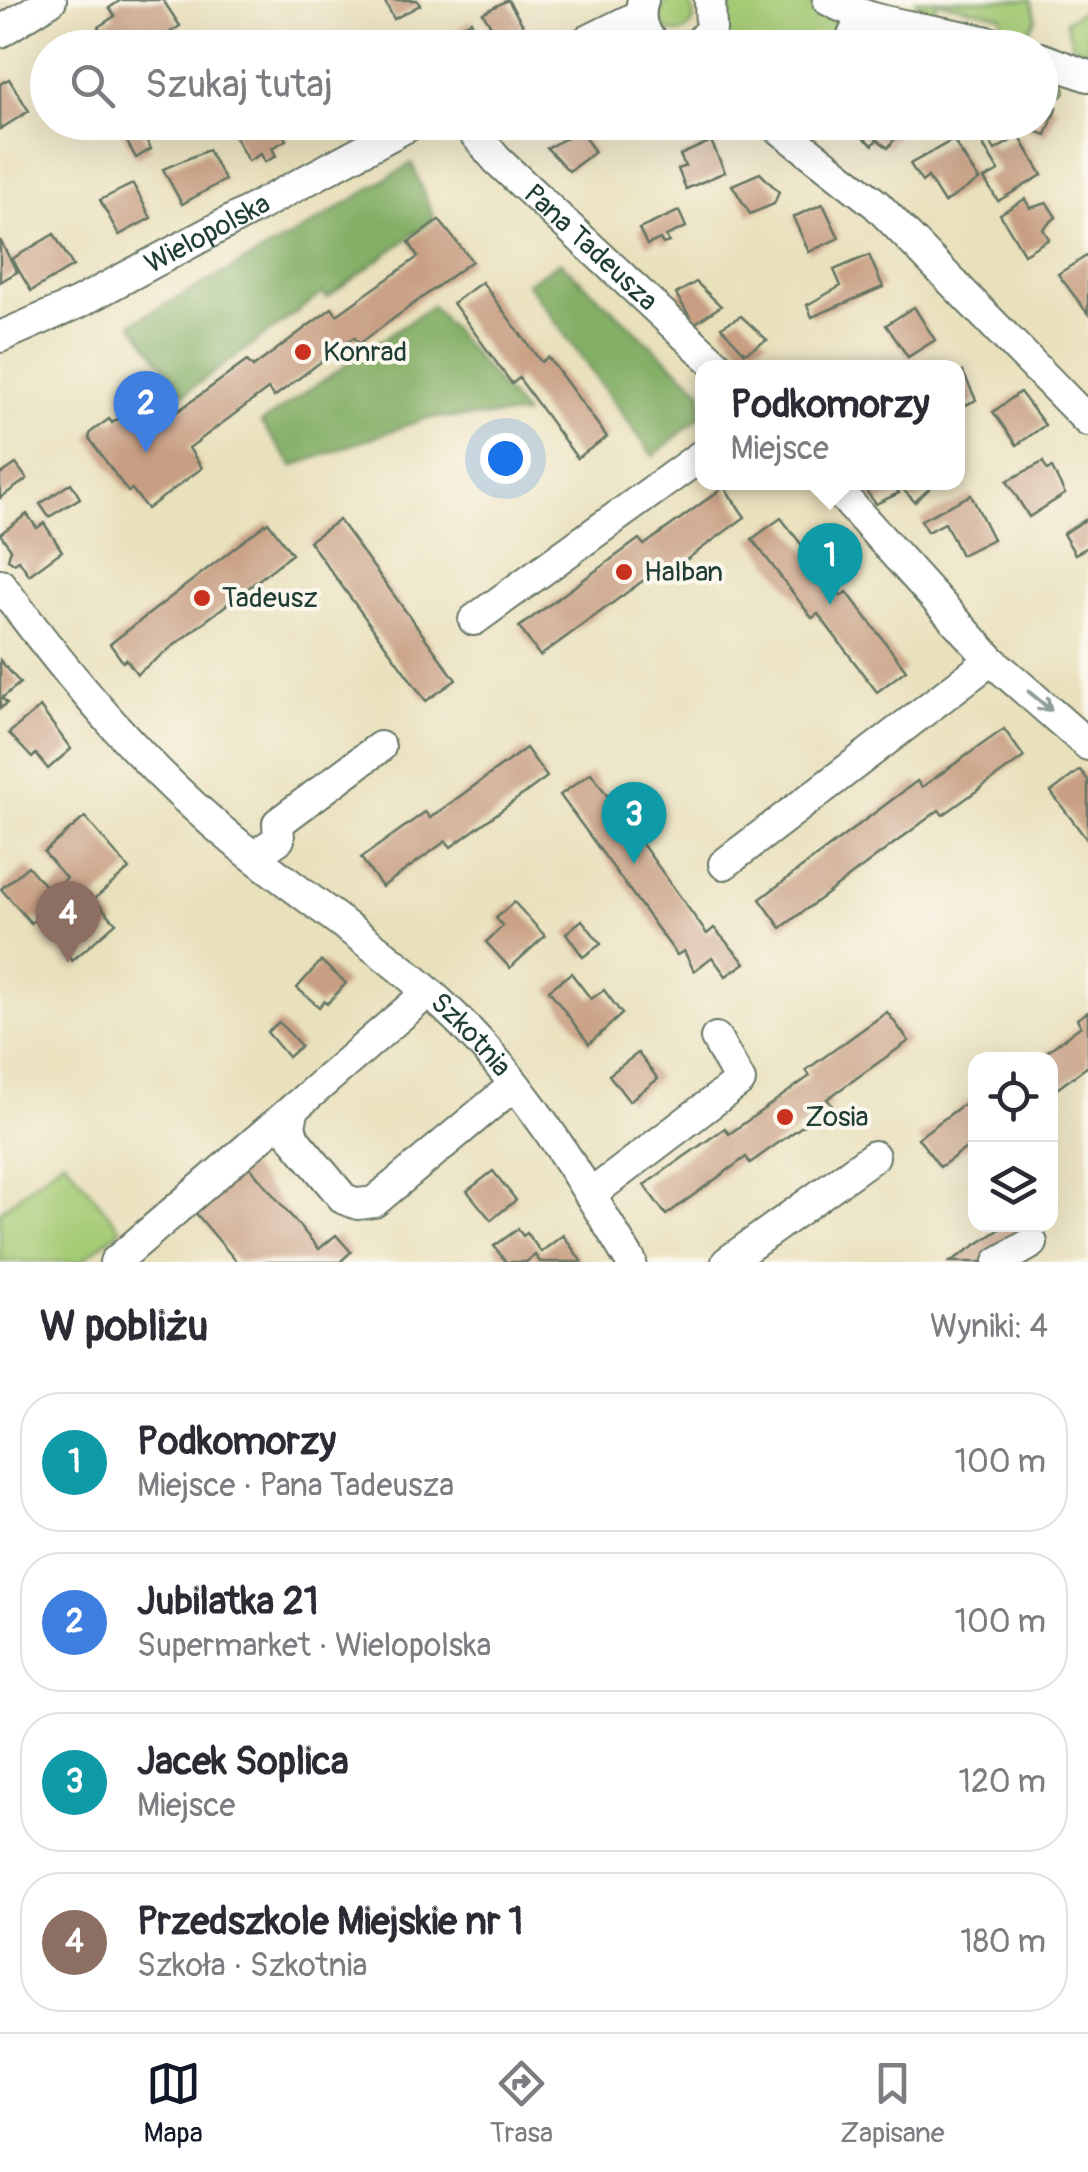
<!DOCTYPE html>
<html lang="pl">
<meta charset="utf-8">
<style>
body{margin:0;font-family:Pangolin,sans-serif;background:#f7f7f7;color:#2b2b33}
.controls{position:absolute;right:30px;bottom:30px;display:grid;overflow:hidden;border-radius:20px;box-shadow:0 10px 40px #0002}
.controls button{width:90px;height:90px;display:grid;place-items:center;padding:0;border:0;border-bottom:2px solid #e1e1e2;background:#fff;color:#2b2b33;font:50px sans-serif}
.you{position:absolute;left:505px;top:458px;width:35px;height:35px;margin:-25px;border:8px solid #fff;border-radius:50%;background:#1a73e8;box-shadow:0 0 0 15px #1a73e833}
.badge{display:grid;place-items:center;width:65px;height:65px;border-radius:50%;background:#111827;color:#fff;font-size:32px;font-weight:700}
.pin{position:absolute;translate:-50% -82px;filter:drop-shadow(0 2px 5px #0008)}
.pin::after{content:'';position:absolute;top:52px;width:35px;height:30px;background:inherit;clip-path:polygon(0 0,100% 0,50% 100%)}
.popup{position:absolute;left:695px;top:360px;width:270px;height:130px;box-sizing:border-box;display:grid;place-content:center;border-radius:20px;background:#fff;filter:drop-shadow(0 2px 8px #0005);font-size:32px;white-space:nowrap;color:#7c7c81}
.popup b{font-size:38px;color:#2b2b33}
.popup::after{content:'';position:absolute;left:50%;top:100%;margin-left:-20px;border:20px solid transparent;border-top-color:#fff}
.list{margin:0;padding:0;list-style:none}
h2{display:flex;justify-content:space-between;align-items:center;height:130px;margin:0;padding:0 40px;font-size:42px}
h2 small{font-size:32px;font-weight:400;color:#7c7c81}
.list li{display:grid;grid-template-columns:65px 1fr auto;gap:30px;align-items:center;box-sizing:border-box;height:140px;margin:0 20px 20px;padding:0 20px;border:2px solid #e1e1e2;border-radius:40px}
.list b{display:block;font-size:38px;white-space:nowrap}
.list p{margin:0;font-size:32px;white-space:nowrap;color:#7c7c81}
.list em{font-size:32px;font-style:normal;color:#7c7c81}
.icon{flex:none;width:55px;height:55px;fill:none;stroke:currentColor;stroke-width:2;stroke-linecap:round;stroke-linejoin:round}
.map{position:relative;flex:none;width:1088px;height:1262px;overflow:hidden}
.search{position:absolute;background:#fff;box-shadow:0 10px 40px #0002;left:30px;right:30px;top:30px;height:110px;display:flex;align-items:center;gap:25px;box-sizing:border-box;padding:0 35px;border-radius:55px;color:#7c7c81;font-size:38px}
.sheet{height:770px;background:#fff}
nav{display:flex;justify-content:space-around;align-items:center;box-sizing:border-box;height:140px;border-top:2px solid #e1e1e2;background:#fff;font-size:28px;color:#7c7c81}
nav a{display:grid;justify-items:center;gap:5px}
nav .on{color:#111827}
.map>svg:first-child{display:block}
</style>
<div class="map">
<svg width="1088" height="1262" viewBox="0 0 1088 1262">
<rect width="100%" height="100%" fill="#fbf7ec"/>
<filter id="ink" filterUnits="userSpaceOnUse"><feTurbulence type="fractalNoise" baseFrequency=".01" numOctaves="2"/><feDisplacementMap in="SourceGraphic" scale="20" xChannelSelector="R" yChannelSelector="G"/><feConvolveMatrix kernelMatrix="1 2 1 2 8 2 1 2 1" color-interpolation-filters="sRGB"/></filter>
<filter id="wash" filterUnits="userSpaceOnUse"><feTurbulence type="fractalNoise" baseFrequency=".0048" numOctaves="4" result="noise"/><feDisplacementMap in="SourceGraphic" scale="40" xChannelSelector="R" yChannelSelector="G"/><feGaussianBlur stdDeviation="2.25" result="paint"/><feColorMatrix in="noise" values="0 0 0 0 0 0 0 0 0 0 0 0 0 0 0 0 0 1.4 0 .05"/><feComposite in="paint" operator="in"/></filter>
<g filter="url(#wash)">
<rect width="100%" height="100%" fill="#e9e0bc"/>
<g fill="#a5cb75" stroke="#628454" stroke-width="2.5">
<circle cx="677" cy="16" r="17"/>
<polygon points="735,0 802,0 843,27 837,47 724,48 725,17"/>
<polygon points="916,0 1031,0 1036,19 1030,29 1011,34 1001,29 1002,16 937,1 933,13 928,14"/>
<polygon points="1088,8 1088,54 1072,43 1065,21"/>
<polygon points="64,1159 121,1229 80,1262 0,1262 0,1211"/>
</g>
<g fill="#84af66" stroke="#52764d" stroke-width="2.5">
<polygon points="412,163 434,219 327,298 323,293 184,394 132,323 303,230"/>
<polygon points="560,262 702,391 702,415 653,456 527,283"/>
<polygon points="432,306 525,415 427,418 293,466 261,423"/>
</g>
<g id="blocks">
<g fill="#c89f83">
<polygon points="121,0 163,0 180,26 151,45 148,40 137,48 112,48 98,27 115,16 109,8"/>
<polygon points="384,0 417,0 420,5 394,19"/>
<polygon points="508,0 524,27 500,41 483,13"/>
<polygon points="471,21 486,48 439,48 436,41"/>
<polygon points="48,55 48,94 38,78 47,72 40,60"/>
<polygon points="9,79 29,111 0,129 0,84"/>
<polygon points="1040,101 1057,107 1046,135 1013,123 1040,122"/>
<polygon points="116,122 136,122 151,149 136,158"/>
<polygon points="235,122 277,122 286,140 272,148 276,156 265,162 261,154 248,161 229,126"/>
<polygon points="855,122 894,122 902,129 888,148 877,139 873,145 861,136 865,130"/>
<polygon points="580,131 595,152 569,171 547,148"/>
<polygon points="1019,136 1042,175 998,201 984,179 999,171 983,145 989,141 995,150"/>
<polygon points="953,140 979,180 944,203 928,177 922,182 910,164"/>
<polygon points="711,141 725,172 686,189 678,169 685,166 680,155"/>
<polygon points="208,150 225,180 182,204 163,169"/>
<polygon points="760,173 779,192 774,204 750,214 732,185"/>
<polygon points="133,184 151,218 119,235 100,200"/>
<polygon points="1025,199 1030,208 1047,203 1056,217 1043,229 1049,239 1024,254 1000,214"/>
<polygon points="823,204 839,238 809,252 793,217"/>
<polygon points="679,211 686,227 666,236 669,242 663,244 660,239 647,245 639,229"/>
<polygon points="439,220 472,261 359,344 354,337 274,397 268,389 189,448 202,468 147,509 132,489 128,492 89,438 91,432 109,419 112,423 150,395 167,419 247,361 253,367 332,308 337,315 418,257 409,242"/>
<polygon points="54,234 73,266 31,291 12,259"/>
<polygon points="0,240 17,272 0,282"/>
<polygon points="869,255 883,287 812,317 807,305 841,286 834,270"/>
<polygon points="1088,255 1088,314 1058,274"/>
<polygon points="482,282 541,362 548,357 607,437 577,458 519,378 512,384 453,303"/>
<polygon points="696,282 721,306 694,324 676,294"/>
<polygon points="914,307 935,340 908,357 886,325"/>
<polygon points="741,316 767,340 745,353 721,327"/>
<polygon points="963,372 976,400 958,409 958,375"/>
<polygon points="1020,392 1045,425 1017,445 993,412"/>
<polygon points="1043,462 1047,470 1052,468 1065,494 1029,517 1007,481"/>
<polygon points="16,464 27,479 0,498 0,475"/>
<polygon points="859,482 890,482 899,493 876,504"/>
<polygon points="896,482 923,482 929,489 915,502"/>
<polygon points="71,483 80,498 49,517 40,504"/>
<polygon points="724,487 745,517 664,576 659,569 540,656 519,627 639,539 644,545"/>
<polygon points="971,495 993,539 961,555 945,523 927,532 921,520"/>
<polygon points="27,514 37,528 44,523 62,551 29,575 19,560 14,563 8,559 11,549 0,534"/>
<polygon points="781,518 841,596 847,592 906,670 877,692 818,614 812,618 752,539"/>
<polygon points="1088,518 1088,547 1075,554 1063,534"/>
<polygon points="339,520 456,680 426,701 309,541"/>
<polygon points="268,522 292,554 137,674 126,659 123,662 110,644"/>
<polygon points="0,660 20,683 2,698 7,703 0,709"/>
<polygon points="40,707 71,749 48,769 36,754 32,758 9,733"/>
<polygon points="1004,729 1024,757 943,815 939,810 781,928 760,899 917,781 922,787"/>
<polygon points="526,748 547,777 451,847 446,841 382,887 361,858 425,812 430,818"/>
<polygon points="1080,770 1088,780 1088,841 1051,792"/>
<polygon points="591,773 707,934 714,928 745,963 726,976 712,957 694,971 684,951 677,955 560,795"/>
<polygon points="85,817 129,869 94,899 116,923 72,961 39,917 31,923 1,889 28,866 50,892 66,878 44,852"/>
<polygon points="514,902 545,936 510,968 486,942 503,926 496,918"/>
<polygon points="582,920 601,944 583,957 566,933"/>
<polygon points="321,961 346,983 327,1004 324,1001 319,1007 297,988"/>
<polygon points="571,973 591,999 604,990 622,1014 589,1044 549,990"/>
<polygon points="887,1012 909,1041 827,1099 832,1105 750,1163 746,1157 666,1215 644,1185 725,1128 729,1134 810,1076 806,1070"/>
<polygon points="1088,1012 1088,1066 1050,1094 1050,1060 1036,1060 1081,1026 1077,1019"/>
<polygon points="279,1022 301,1046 288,1057 267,1032"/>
<polygon points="638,1053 658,1079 629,1101 609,1075"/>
<polygon points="976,1095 976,1141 940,1167 918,1138"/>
<polygon points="248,1165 319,1249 336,1235 351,1252 340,1262 237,1262 194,1211"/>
<polygon points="493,1171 516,1200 491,1220 467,1191"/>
<polygon points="1008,1224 1042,1224 984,1262 950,1262"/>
<polygon points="518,1229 523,1236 527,1233 541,1252 563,1235 582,1262 540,1262 535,1255 526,1262 506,1262 494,1246"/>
</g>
</g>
</g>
<g filter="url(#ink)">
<use href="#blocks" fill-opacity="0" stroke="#667664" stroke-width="2.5"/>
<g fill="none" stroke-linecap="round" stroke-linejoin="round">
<defs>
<g id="minor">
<path d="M643,0C637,20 642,36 660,48"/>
<path d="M828,0C880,29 952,29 1009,48"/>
<polyline points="0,32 51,0"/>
<polyline points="573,48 640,15"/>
<polyline points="694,48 711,29 710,0"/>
<polyline points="848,48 862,15"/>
<polyline points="1040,58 1088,76"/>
<path id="s1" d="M465,122L497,160L720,368"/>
<polyline points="771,122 876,204 1088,421"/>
<path id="s2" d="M0,337L78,303L415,122"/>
<polyline points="830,482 991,660 1088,745"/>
<path id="s3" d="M0,584C71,680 147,771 240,846C309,901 385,950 449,1011C524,1082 578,1174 631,1262"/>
<polyline points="474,620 702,455"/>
<polyline points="254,856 279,839 278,823 380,747"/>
<polyline points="724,864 991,660"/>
<polyline points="427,993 294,1108 290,1126 294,1139 344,1199 358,1204 374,1202 513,1086"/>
<polyline points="590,1195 740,1081 716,1038"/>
<polyline points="115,1262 294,1108"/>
<polyline points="727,1262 874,1156"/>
<polyline points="999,1262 1032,1243"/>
</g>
</defs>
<use href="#minor" stroke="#667664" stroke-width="34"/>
<use href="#minor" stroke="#fff" stroke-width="30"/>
</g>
<circle fill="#8c9a7a" cx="1057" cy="90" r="9"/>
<defs><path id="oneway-shaft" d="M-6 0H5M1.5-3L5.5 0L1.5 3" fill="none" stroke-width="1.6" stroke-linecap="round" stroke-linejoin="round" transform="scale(2.5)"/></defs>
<use stroke="#8f9e9a" href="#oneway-shaft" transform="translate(1040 701) rotate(40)"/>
</g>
<g fill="#c8321e" stroke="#fbf7ec" stroke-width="4">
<circle cx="303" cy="352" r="10"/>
<circle cx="624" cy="572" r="10"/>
<circle cx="202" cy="598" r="10"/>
<circle cx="785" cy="1117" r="10"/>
</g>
<g text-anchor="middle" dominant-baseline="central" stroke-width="8" stroke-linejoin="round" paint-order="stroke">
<g font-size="28" fill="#1f3d34" stroke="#fbf7ec">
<text stroke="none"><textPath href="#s2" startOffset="232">Wielopolska</textPath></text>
<text stroke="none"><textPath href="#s1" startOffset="178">Pana Tadeusza</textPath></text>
<text stroke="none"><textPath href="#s3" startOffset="655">Szkotnia</textPath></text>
</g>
<g font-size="28" fill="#1f3d34" stroke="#fbf7ec" text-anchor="start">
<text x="323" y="352">Konrad</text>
<text x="644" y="572">Halban</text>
<text x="222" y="598">Tadeusz</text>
<text x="805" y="1117">Zosia</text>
</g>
</g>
</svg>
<div class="controls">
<button><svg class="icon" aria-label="locate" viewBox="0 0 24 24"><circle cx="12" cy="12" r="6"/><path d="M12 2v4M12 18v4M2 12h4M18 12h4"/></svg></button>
<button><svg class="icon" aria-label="layers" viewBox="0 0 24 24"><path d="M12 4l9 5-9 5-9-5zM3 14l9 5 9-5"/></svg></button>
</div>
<div class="you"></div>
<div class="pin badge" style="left:830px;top:605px;background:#0f9aa8">1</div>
<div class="popup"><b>Podkomorzy</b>Miejsce</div>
<div class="pin badge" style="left:146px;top:453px;background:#3f7fe0">2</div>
<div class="pin badge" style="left:634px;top:864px;background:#0f9aa8">3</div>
<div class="pin badge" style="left:68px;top:963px;background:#8d6e63">4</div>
<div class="search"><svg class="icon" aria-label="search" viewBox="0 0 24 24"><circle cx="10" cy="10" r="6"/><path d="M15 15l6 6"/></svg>Szukaj tutaj</div>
</div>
<section class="sheet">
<h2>W pobliżu<small>Wyniki: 4</small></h2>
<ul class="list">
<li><span class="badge" style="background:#0f9aa8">1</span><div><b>Podkomorzy</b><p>Miejsce · Pana Tadeusza</p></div><em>100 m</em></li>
<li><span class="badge" style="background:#3f7fe0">2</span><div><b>Jubilatka 21</b><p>Supermarket · Wielopolska</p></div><em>100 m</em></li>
<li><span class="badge" style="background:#0f9aa8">3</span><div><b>Jacek Soplica</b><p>Miejsce</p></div><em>120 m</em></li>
<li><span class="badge" style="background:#8d6e63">4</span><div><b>Przedszkole Miejskie nr 1</b><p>Szkoła · Szkotnia</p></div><em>180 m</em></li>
</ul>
</section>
<nav>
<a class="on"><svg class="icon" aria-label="map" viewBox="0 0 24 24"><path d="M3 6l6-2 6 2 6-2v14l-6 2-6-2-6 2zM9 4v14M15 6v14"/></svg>Mapa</a>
<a><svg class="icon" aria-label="directions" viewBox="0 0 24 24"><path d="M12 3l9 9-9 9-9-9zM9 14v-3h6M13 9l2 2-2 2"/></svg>Trasa</a>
<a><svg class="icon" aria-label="saved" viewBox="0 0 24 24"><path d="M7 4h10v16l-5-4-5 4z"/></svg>Zapisane</a>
</nav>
